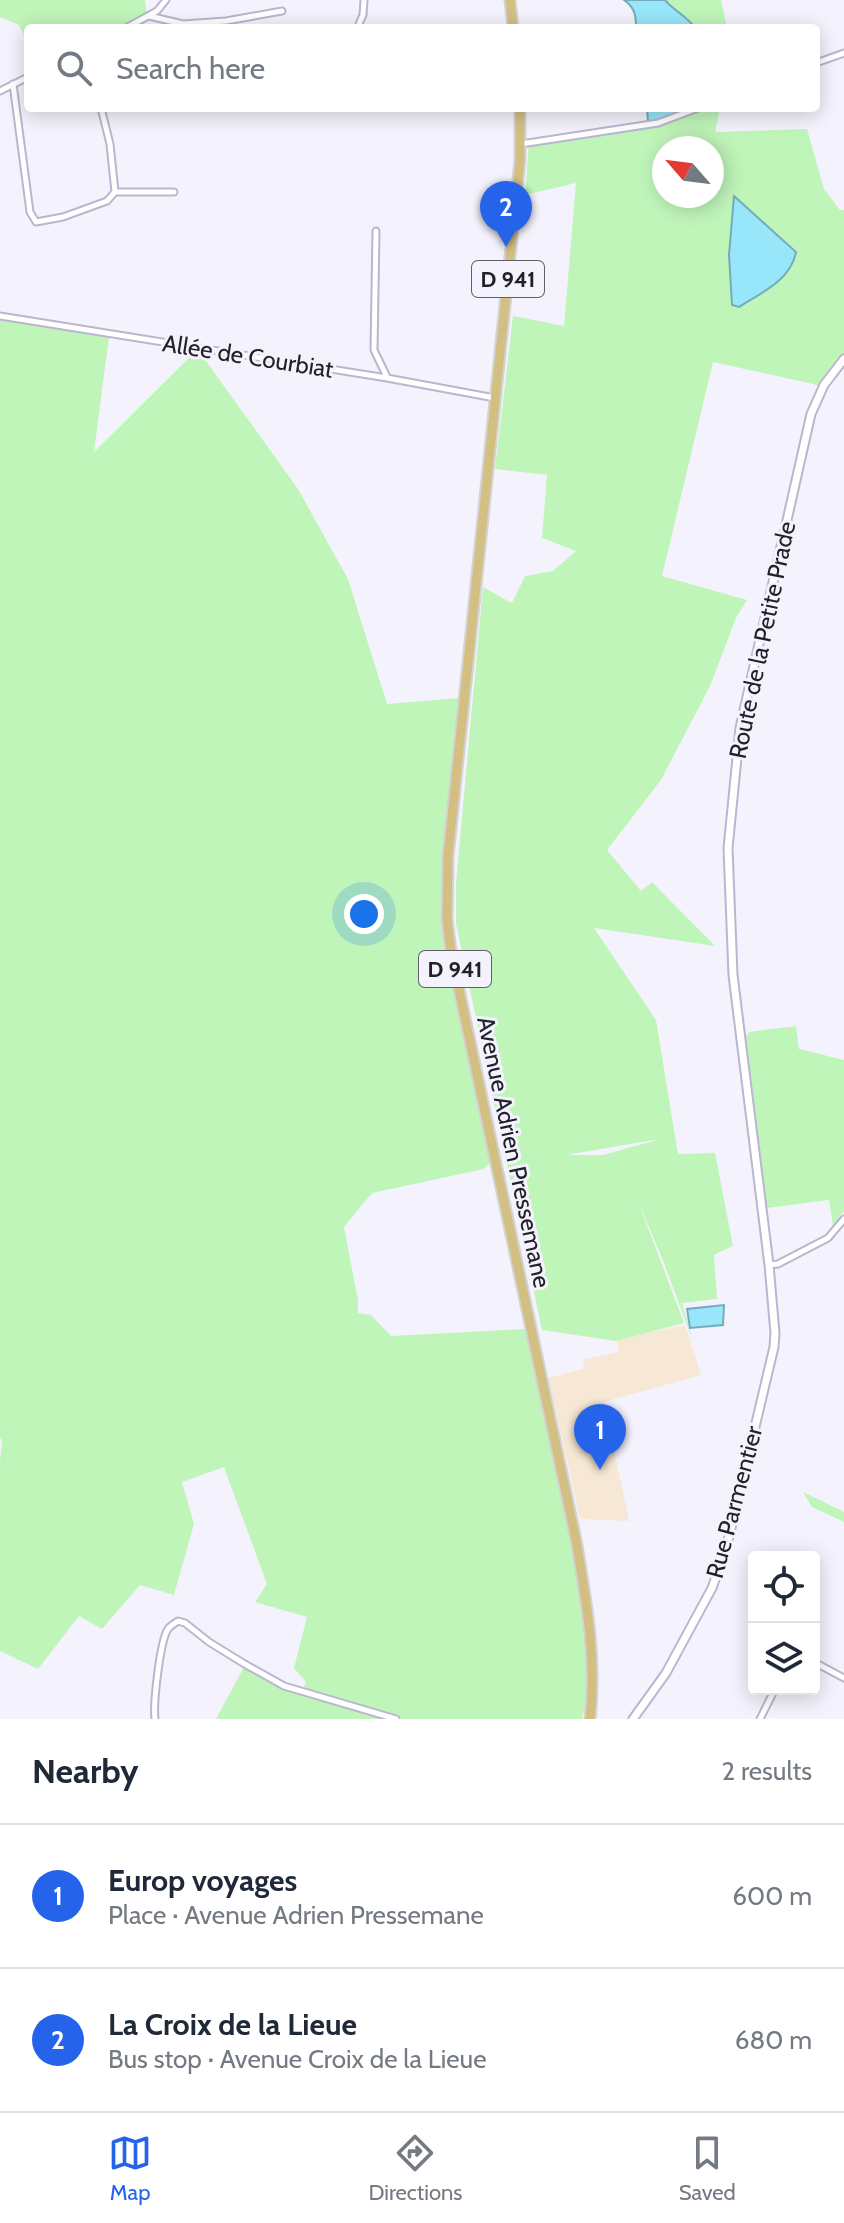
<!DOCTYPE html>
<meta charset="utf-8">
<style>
body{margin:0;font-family:Cabin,sans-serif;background:#f6f6f7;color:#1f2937}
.controls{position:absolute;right:24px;bottom:24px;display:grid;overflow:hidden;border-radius:8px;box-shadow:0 4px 20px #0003}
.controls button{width:72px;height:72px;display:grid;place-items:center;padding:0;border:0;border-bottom:2px solid #e0e1e3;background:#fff;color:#1f2937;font:40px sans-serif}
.compass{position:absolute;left:652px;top:136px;width:72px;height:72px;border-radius:50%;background:#fff;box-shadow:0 4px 20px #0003;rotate:298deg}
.you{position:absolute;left:364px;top:914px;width:28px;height:28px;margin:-20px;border:6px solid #fff;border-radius:50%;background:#1a73e8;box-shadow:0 0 0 12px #1a73e833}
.badge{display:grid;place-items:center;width:52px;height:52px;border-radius:50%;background:#2563eb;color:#fff;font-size:26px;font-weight:700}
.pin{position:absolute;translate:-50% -66px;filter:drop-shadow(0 2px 4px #0008)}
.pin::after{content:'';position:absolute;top:42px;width:28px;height:24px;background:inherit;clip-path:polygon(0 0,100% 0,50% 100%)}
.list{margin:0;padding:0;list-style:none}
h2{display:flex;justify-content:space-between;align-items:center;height:104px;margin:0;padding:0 32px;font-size:34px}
h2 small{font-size:26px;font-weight:400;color:#747a83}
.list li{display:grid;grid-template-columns:52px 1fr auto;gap:24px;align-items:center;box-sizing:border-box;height:144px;padding:0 32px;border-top:2px solid #e0e1e3}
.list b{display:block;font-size:30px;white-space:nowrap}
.list p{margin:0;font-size:26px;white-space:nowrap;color:#747a83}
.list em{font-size:26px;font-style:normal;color:#747a83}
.icon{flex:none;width:44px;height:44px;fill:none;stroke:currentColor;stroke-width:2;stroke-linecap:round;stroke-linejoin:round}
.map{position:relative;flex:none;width:844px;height:1719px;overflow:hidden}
.search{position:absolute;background:#fff;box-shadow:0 4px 20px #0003;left:24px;right:24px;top:24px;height:88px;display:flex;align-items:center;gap:20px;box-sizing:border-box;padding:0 28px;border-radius:8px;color:#747a83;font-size:30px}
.sheet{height:392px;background:#fff}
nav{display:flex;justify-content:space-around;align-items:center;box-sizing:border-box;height:112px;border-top:2px solid #e0e1e3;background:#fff;font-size:22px;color:#747a83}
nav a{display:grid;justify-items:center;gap:4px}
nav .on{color:#2563eb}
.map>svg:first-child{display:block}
</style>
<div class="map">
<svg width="844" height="1719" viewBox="0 0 844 1719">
<rect width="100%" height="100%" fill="#f4f3fd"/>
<polygon fill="#f6e8d5" points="685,1325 701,1375 604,1402 629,1521 580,1519 548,1378 583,1369 584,1359 619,1352 617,1339"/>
<g fill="#c0f5b9" fill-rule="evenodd">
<polygon points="0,0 145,0 147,15 119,28 28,28 28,43 19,25 0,17"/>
<polygon points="642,0 721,0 727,28 683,28"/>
<path d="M687,108H720L715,132L807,129L824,189L840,210H844V355L837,359L822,386L713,362L662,576L747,600L736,618L710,686L661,780L607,850L641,891L652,882L715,946L594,928L656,1020L678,1154L715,1153L733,1246L714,1255L717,1299L682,1303L693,1341L662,1258L638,1201L684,1323L616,1341L542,1330L456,924V883L483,587L512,603L525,576L553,571L576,551L542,538L547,475L495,469L513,316L564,326L576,183L525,195L529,141L659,121ZM664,148H712V196H664ZM660,1139L603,1155H570L571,1154Z"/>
<polygon points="0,320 109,337 94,452 194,353 206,361 298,489 348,579 387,704 459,698 441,906 444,935 490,1163 484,1169 372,1193 344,1227 358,1300 358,1313 371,1315 391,1336 525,1329 575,1557 589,1686 582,1719 403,1719 303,1690 306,1682 294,1668 307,1617 255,1602 267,1584 224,1467 182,1482 194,1524 174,1595 140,1585 102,1629 79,1616 38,1669 0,1651 0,1461 2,1440 0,1438"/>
<polygon points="796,1026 799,1049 844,1060 844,1211 833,1226 829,1200 767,1208 746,1036 749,1032"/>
<polygon points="803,1492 844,1512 844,1522 812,1507"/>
<polygon points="244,1667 283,1688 386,1719 216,1719"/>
</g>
<g fill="#98e6f9" stroke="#75abbb" stroke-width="2">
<path d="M624,0H665C674,11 687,16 695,28H636C636,15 635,8 624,0Z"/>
<polygon points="647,108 690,108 659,121 648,122"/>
<path d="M734,196L796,252C791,280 761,293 739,307L732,305L729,255Z"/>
<polygon points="724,1305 723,1325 690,1328 687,1309"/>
</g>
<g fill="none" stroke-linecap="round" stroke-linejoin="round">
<defs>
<g id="minor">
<polyline points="149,16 183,24 226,21 282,11"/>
<polyline points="359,24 363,15 364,0"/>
<polyline points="126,28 157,11 166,0"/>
<polyline points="816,63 844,53"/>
<polyline points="13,84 30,212 36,222 63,217 107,201 115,192 110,144 101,108"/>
<polyline points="0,91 28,77"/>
<polyline points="521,144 658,123 698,108"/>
<polyline points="115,192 174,192"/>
<polyline points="376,231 374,350 387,377"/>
<polyline points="0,316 387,378 495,398"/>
<polyline points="769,1265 778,1264 828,1238 844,1219"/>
<polyline points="814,1662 844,1678"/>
<path d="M155,1719C153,1704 160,1641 168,1629C170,1626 175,1623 178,1621L185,1623L209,1642L243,1663L284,1686L396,1719"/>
<polyline points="760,1719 775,1689"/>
</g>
<polyline id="tertiary" points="633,1719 666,1673 712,1588 726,1549 774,1347 775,1333 769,1265 733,975 728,848 740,728 811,414 824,385 844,359"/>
<g id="primary">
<polyline points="510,0 513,28"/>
<path d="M520,108V160L448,856L447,919L451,952L576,1540C586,1600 597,1658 590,1719"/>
</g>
</defs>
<use href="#minor" stroke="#bab6cf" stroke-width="9"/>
<use href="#tertiary" stroke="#bab6cf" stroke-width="11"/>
<use href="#primary" stroke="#d3d3d4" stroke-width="13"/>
<use href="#minor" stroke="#fff" stroke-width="5"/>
<use href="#tertiary" stroke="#fff" stroke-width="7"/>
<use href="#primary" stroke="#d3bf82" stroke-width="9"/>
</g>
<g text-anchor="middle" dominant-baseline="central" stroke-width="6" stroke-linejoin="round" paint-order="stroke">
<g fill="#f4f3fd" stroke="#616069" stroke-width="2">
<rect x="472" y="261" width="72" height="36" rx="6"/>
<rect x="419" y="951" width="72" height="36" rx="6"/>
</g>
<g font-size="22" font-weight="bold" fill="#22212a">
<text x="508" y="279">D 941</text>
<text x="455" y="969">D 941</text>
</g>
<g font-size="24" fill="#22212a" stroke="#f4f3fd">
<text transform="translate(248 356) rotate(9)">Allée de Courbiat</text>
<text transform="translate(762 640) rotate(-78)">Route de la Petite Prade</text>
<text transform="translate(514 1152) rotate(78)">Avenue Adrien Pressemane</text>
<text transform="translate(734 1502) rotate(-75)">Rue Parmentier</text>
</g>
</g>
</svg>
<div class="controls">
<button><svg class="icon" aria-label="locate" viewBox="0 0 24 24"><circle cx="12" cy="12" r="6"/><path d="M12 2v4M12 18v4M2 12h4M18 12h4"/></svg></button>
<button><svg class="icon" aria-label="layers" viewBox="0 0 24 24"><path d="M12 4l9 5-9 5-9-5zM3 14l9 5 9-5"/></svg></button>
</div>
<svg class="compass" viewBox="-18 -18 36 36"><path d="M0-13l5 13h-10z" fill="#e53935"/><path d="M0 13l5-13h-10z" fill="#747a83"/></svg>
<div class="you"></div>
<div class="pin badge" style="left:600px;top:1470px">1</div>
<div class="pin badge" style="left:506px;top:247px">2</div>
<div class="search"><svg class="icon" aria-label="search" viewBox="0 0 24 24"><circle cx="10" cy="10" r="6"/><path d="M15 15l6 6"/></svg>Search here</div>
</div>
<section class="sheet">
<h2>Nearby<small>2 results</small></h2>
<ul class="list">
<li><span class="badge">1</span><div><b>Europ voyages</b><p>Place · Avenue Adrien Pressemane</p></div><em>600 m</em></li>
<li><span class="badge">2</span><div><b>La Croix de la Lieue</b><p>Bus stop · Avenue Croix de la Lieue</p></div><em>680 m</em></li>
</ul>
</section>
<nav>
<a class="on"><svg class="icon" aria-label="map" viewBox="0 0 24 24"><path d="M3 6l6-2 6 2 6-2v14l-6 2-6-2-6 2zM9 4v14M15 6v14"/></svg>Map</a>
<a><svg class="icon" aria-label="directions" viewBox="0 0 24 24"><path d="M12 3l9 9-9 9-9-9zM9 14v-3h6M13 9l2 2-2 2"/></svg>Directions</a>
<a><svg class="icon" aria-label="saved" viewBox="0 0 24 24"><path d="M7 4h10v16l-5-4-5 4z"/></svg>Saved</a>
</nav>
